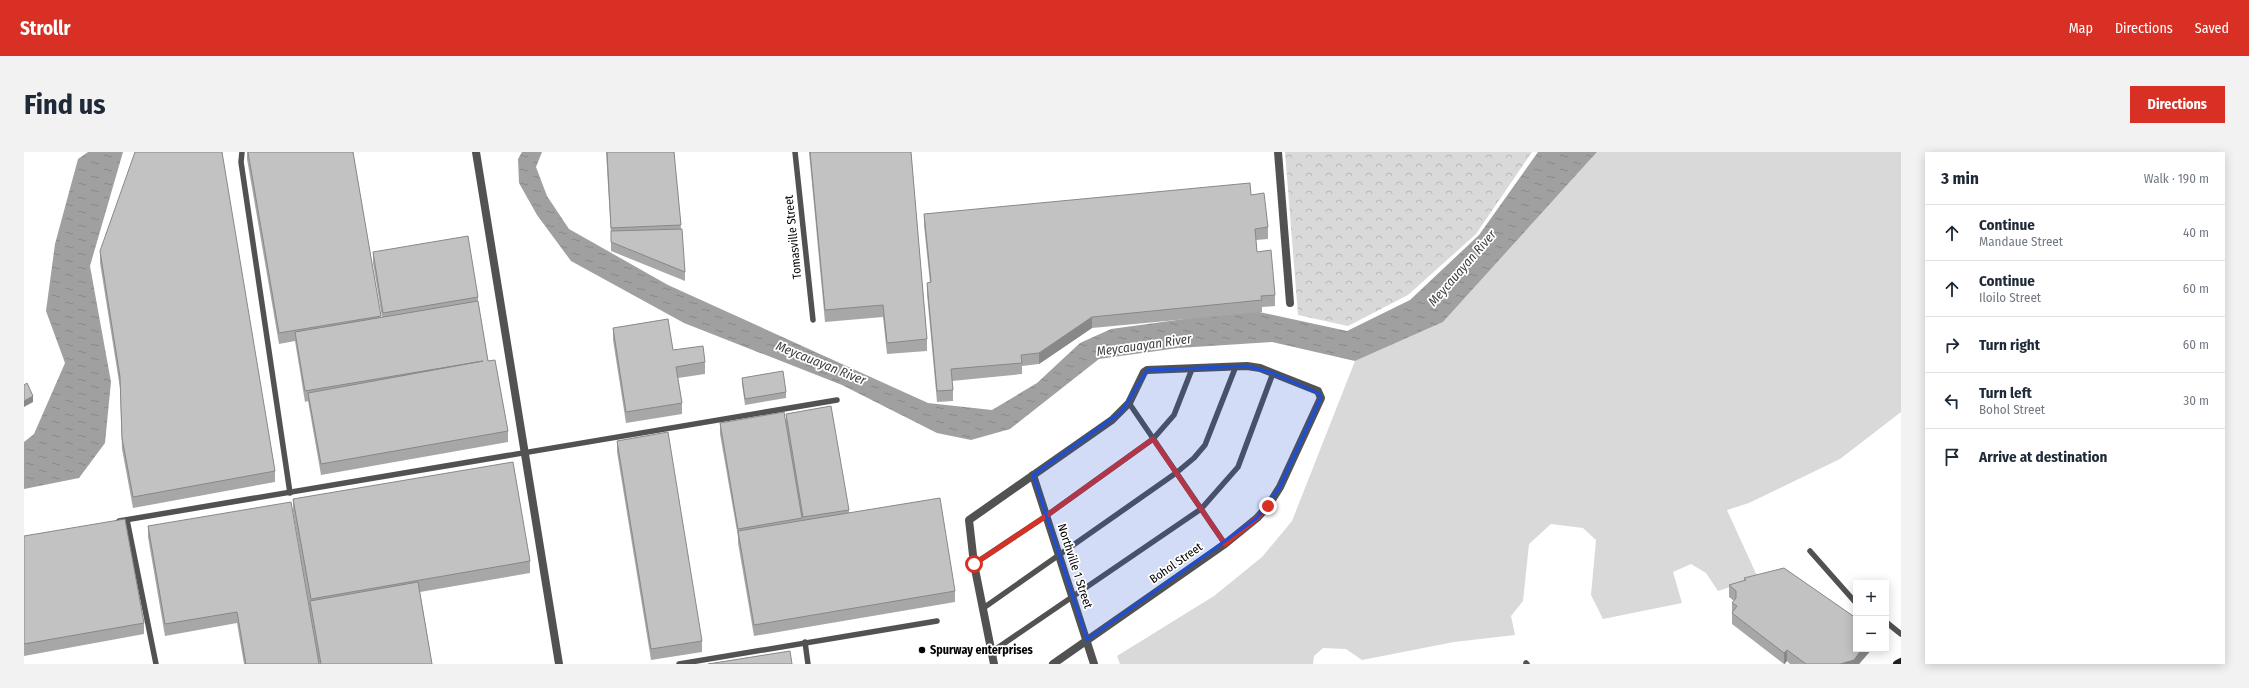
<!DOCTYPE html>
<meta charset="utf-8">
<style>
body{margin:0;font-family:"Fira Sans Condensed",sans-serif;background:#f2f2f3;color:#1f2937}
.controls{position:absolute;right:12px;bottom:12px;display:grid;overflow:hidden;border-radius:0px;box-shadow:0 2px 10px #0003}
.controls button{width:36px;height:36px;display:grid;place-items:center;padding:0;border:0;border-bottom:1px solid #e0e1e3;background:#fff;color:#1f2937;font:20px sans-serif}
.stop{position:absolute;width:12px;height:12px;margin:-9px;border:3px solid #d93025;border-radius:50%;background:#fff}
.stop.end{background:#d93025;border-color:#fff;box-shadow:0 1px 4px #0008}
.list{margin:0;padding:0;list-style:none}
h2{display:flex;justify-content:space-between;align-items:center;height:52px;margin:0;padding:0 16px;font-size:17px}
h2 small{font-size:13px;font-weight:400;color:#747a83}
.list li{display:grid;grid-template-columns:26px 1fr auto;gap:12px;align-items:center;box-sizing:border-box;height:56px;padding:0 16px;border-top:1px solid #e0e1e3}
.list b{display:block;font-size:15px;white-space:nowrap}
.list p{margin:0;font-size:13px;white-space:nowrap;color:#747a83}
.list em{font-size:13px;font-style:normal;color:#747a83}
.icon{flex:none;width:22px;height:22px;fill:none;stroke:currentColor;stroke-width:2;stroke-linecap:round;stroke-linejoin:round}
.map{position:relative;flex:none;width:1877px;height:512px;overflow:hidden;border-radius:0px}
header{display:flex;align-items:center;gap:24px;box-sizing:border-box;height:56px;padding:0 20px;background:#d93025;color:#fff}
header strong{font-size:19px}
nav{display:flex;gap:22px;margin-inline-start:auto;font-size:14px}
.intro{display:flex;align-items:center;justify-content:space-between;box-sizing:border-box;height:96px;padding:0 24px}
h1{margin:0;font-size:28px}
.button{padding:10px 18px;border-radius:0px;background:#d93025;color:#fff;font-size:14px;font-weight:700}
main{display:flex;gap:24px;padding:0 24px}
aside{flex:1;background:#fff;border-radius:0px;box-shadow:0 2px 10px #0003}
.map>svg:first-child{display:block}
</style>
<header>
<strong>Strollr</strong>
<nav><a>Map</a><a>Directions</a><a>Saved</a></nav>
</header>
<div class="intro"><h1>Find us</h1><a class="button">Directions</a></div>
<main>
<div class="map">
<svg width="1877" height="512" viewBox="0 0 1877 512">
<defs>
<pattern id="forest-crowns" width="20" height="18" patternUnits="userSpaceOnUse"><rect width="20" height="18" fill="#d9d9d9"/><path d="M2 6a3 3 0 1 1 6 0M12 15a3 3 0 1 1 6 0" fill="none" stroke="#b8b8b8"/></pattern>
<pattern id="water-ripples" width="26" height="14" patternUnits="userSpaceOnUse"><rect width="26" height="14" fill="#a0a0a0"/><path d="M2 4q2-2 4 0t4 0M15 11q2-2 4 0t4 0" fill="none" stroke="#888"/></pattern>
</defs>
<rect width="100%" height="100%" fill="#fff"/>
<polygon fill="#d9d9d9" points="1573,0 1877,0 1877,260 1816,307 1725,351 1703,358 1734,426 1694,439 1682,421 1667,412 1649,420 1658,451 1579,467 1567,443 1572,388 1559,376 1527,372 1505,392 1499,449 1487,464 1491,483 1430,490 1338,508 1322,497 1299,496 1290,504 1289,512 1096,512 1093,504 1190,444 1238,405 1268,369 1331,209 1419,170"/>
<polygon fill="url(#forest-crowns)" points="1261,0 1508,0 1452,82 1384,143 1324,174 1274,163"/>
<g fill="url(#water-ripples)">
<polygon points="64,0 99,0 66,114 87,230 81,291 55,326 0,337 0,290 10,282 41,211 22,159 31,92 54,7"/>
<polygon points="498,0 518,0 512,15 523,44 545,77 644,133 904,251 968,258 1013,231 1056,191 1087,177 1226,158 1323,179 1386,148 1455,83 1514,0 1573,0 1419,170 1331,209 1248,190 1154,196 1075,207 986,277 947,288 913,281 818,233 660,171 547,109 513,63 495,31 494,7"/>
</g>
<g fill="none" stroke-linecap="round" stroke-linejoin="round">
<g stroke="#525252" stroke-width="5.5">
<polyline points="218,0 217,10 266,341"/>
<polyline points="771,0 789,168"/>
<polyline points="1105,251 1201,392"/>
<polyline points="103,368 132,512"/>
<polyline points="95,369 813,248"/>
<polyline points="1786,399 1832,451"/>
<polyline points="950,412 1022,364 1129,287 1150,263 1168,217"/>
<polyline points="958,457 1152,321 1170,306 1181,293 1212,214"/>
<polyline points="1862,470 1877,482"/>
<polyline points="781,490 784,512"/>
<polyline points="966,501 1177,357 1214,315 1249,221"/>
<polyline points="1502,511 1503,512"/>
<polyline points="655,512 913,469"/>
</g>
<g stroke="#525252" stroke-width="8">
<polyline points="452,0 535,512"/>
<polyline points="1254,0 1266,151"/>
<polyline points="1009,323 1070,512"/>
<polyline points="970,512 950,412 945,368 1088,268 1105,251 1120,220 1123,218 1223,214 1236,216 1294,239 1297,246 1256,335 1244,354 1233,366 1201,392 1029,512"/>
</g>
<polyline stroke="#1f1f1f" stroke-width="8" points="1873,512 1877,510"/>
</g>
<g fill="#a7a7a7">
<polygon points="223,0 329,0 357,166 358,165 349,111 349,100 454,145 454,149 464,209 484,279 484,290 297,323 284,249 281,250 271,189 255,192 223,7"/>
<polygon points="582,0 650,0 657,77 661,120 661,129 587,99 587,83"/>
<polygon points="785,0 887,0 903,187 903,199 863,202 859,165 801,170"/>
<polygon points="1227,43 1244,75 1244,87 1232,88 1233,100 1251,143 1251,154 1238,155 1238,160 1068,176 1015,212 998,214 998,222 928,229 929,238 929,249 913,250 903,142 903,131 906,131 900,73 900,62"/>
<polygon points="76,99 251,319 251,330 109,356 98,297 96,236 76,111"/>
<polygon points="589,176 681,210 681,222 654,226 658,251 658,262 602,271 589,188"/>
<polygon points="718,226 762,240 762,246 721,253 718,232"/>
<polygon points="762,262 825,358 825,361 931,439 931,450 730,484 714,391 714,385 696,282 696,271 778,366 778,369 778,368 762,273"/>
<polygon points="593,289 678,489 678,500 627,508 593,300"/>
<polygon points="269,347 506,409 506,421 396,440 408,512 295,512 269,359"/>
<polygon points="124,374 295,512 220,512 213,471 141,484 124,385"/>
<polygon points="0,384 120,471 120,482 0,504"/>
<polygon points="1720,426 1832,497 1848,497 1835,512 1766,512 1763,509 1761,512 1760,512 1708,472 1708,451 1710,449 1705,445 1705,433 1720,429"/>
</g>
<g fill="#888">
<polygon points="1068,165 1068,176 1015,212 1015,201"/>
<polygon points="9,244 9,250 0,255 0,249"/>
<polygon points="1838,497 1848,497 1835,512 1816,512"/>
<polygon points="1763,498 1763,509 1760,512 1760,501"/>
</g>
<g fill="#c2c2c2" stroke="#888">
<polygon points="111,0 198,0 251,319 109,345 98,286 96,225 76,99"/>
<polygon points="224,0 329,0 357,164 255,181"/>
<polygon points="583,0 650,0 657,73 587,76"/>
<polygon points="786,0 887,0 903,187 863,191 859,153 801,158"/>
<polygon points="1226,31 1227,43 1240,41 1244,75 1231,77 1233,100 1247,98 1251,143 1237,144 1238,148 1068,165 1015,201 997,203 998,211 927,217 929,238 913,239 903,131 907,130 900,62"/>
<polygon points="658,77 661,120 587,90 587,79"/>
<polygon points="444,84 454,145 359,161 349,100"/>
<polygon points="454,149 464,209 471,208 484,279 297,312 284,241 459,209 281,239 271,180"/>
<polygon points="644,167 649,198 679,194 681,210 652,215 658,251 602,260 589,176"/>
<polygon points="759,219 762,240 721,247 718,226"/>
<polygon points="3,231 9,244 0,249 0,233"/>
<polygon points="807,254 825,358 779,365 762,262"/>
<polygon points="760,260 778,366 714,377 696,271"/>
<polygon points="644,280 678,489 627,497 593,289"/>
<polygon points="489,310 506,409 287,447 269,347"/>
<polygon points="916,346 931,439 730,473 714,379"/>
<polygon points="267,350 295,512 222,512 213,460 141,472 124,374"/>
<polygon points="101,367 120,471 0,492 0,384"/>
<polygon points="1760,416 1832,466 1832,497 1838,497 1830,508 1816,512 1782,512 1763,498 1760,501 1708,461 1713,454 1708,451 1712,446 1712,439 1705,433 1722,428 1720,426"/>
<polygon points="394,430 408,512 297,512 286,449"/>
<polygon points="766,499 768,512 684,512"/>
</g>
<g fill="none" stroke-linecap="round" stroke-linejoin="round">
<polyline stroke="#d93025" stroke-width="5" points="950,412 1022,364 1129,287 1201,392 1233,366 1244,354"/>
</g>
<path fill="#1d4ed8" fill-opacity="0.2" stroke="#1d4ed8" stroke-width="3" stroke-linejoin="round" d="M1223,214L1249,221L1296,242L1297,246L1256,335L1233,366L1063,488L1009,323L1097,260L1123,218Z"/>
<circle fill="#000" stroke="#fff" stroke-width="1.5" cx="898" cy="498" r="4"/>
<g text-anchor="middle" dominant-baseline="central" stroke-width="3.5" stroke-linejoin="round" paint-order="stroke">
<g font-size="12" fill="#000" stroke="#fff">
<text transform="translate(769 85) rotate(-96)">Tomasville Street</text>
<text transform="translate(1152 411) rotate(-35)">Bohol Street</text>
<text transform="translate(1051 414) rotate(72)">Northville 1 Street</text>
</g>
<g font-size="12" font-weight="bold" fill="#000" stroke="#fff" text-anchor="start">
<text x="906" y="498">Spurway enterprises</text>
</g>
<g font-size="13" font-style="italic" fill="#414141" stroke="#fff">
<text transform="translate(1438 116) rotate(-49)">Meycauayan River</text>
<text transform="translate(1120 193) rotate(-8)">Meycauayan River</text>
<text transform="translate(797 211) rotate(22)">Meycauayan River</text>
</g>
</g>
</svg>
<div class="controls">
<button>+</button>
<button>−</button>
</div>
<div class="stop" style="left:950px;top:412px"></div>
<div class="stop end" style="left:1244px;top:354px"></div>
</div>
<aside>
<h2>3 min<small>Walk · 190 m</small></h2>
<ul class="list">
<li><svg class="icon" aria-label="ahead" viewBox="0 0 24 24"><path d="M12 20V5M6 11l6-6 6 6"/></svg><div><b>Continue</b><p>Mandaue Street</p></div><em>40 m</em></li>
<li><svg class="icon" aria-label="ahead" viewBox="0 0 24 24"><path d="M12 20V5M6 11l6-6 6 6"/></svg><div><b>Continue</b><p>Iloilo Street</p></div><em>60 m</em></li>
<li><svg class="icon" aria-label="right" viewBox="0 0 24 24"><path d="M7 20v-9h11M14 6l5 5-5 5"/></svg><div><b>Turn right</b></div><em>60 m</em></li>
<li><svg class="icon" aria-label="left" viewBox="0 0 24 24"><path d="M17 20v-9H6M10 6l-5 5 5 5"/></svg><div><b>Turn left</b><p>Bohol Street</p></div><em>30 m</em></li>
<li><svg class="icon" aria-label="arrive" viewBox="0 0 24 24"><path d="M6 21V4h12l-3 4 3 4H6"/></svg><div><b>Arrive at destination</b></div></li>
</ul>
</aside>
</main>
